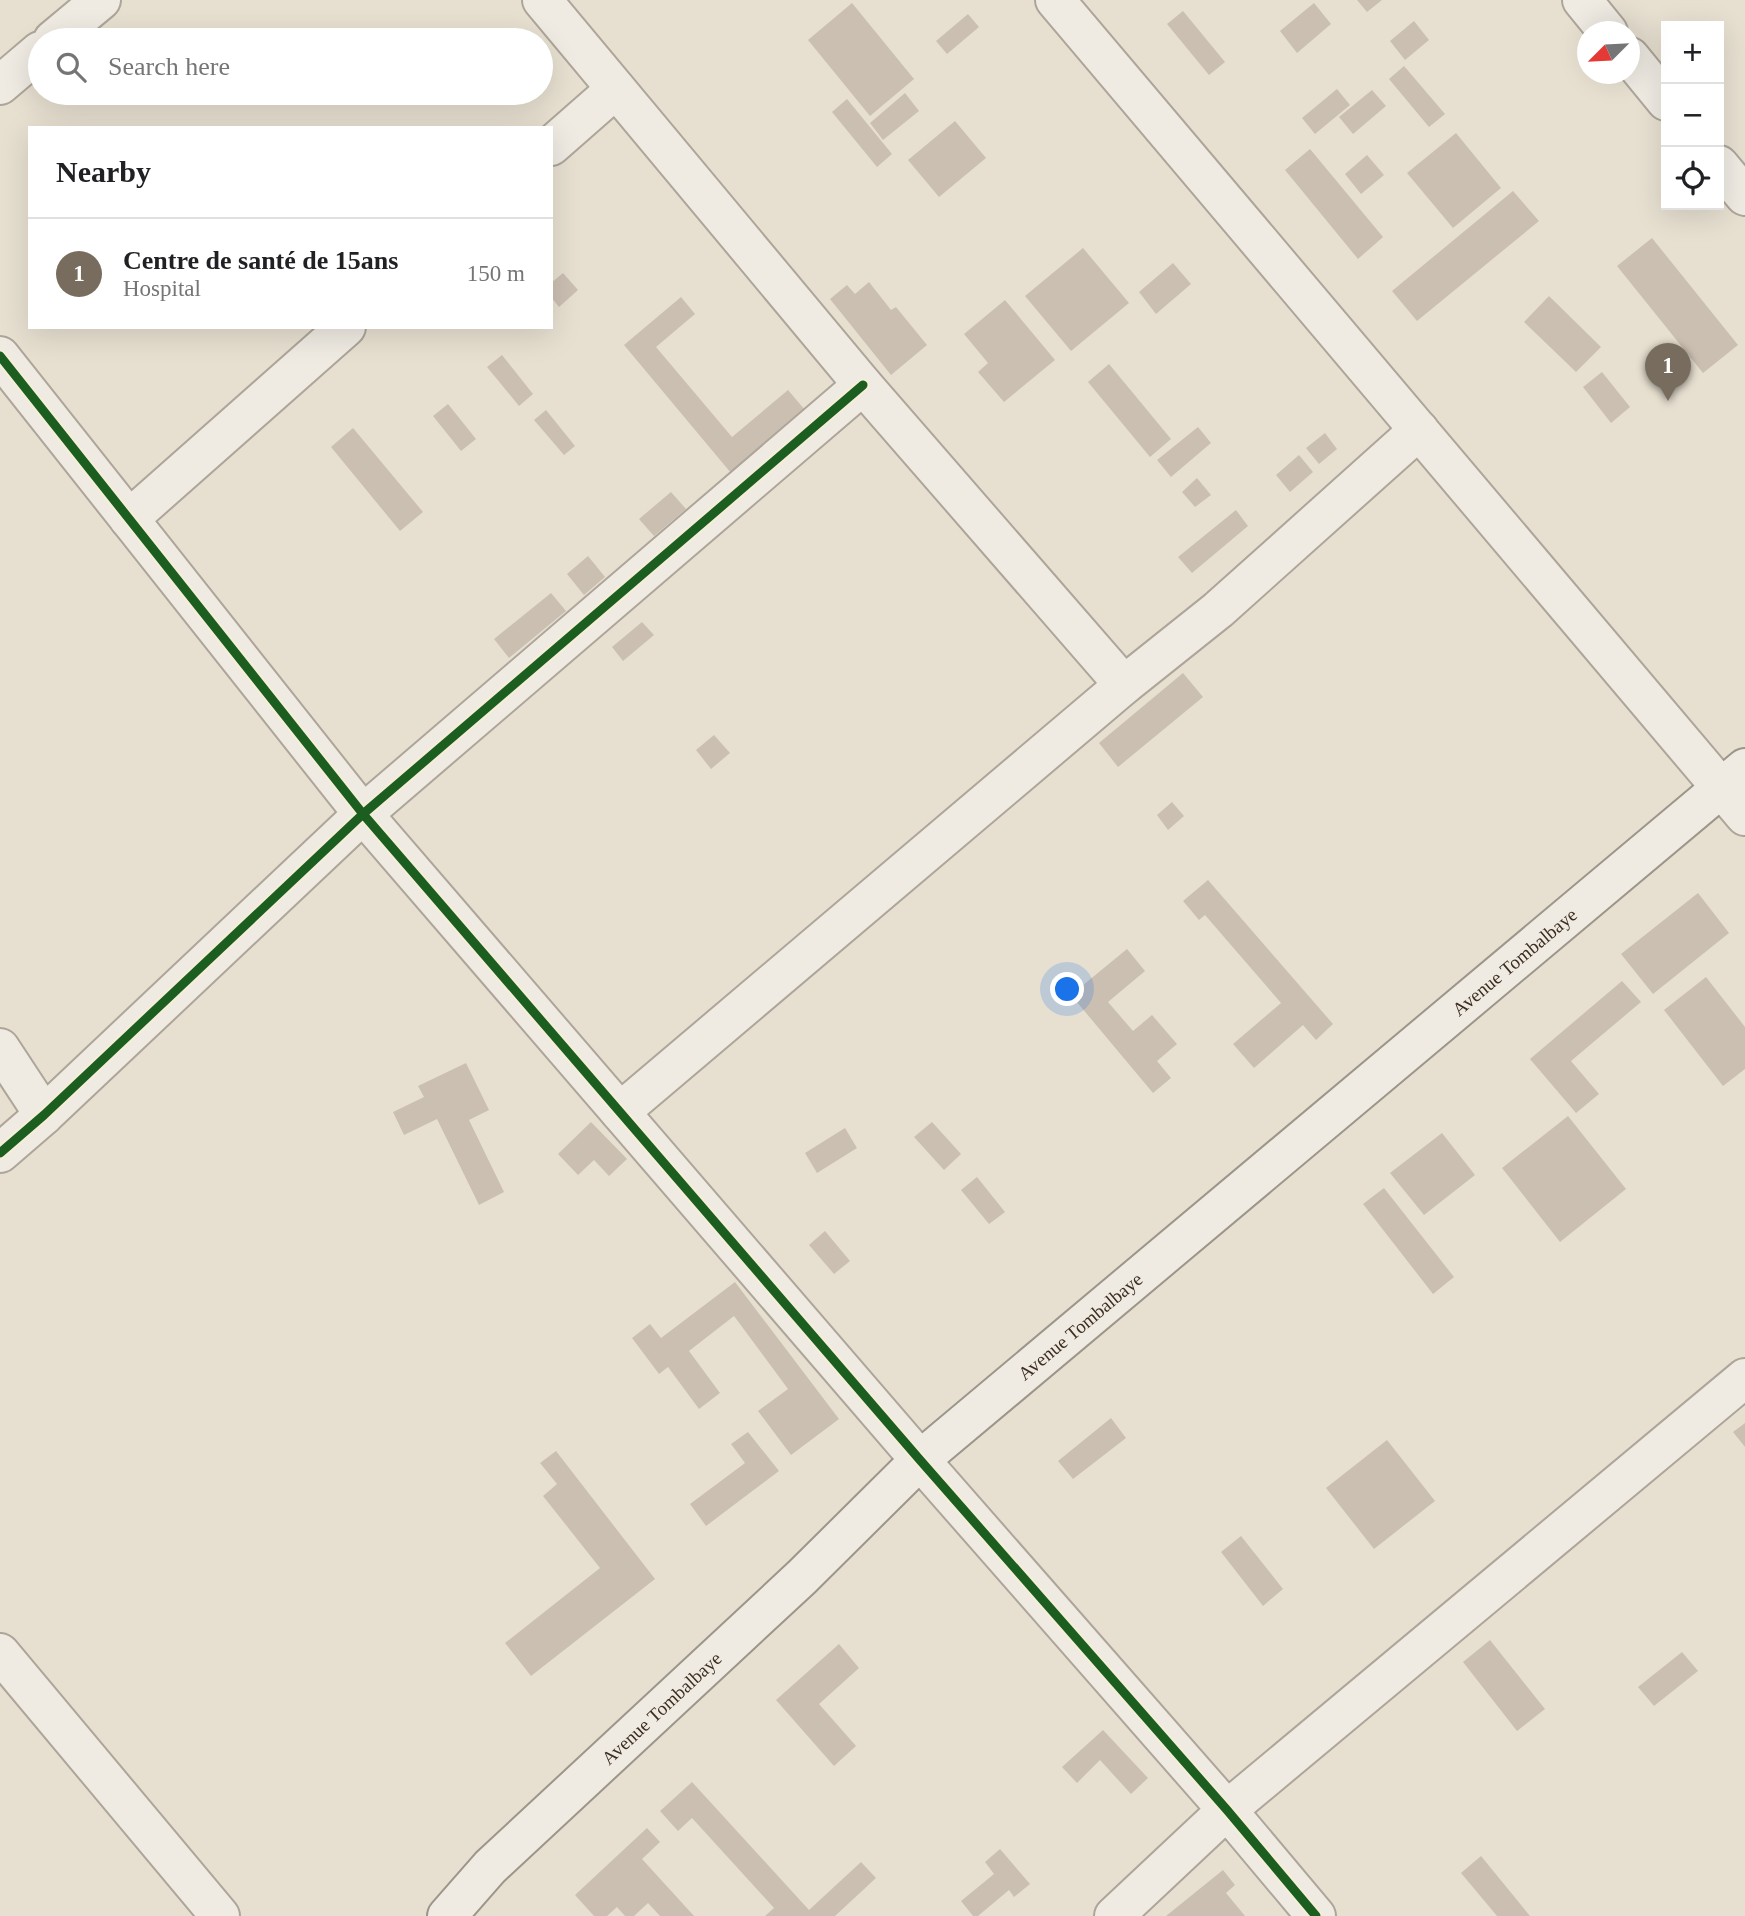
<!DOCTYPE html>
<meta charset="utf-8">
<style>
body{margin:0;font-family:"Times New Roman",serif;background:#f6f6f6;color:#202124}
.controls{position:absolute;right:21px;top:21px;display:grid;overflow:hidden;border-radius:0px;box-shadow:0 7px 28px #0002}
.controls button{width:63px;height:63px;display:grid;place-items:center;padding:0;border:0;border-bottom:2px solid #e0e0e0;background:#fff;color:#202124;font:35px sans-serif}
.compass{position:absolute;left:1577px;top:21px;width:63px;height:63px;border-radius:50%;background:#fff;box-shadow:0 7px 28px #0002;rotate:246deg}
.you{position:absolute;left:1068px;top:990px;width:24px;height:24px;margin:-18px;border:5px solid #fff;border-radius:50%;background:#1a73e8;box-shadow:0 0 0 10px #1a73e833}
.badge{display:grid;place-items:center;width:46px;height:46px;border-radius:50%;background:#786c5e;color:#fff;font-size:23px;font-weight:700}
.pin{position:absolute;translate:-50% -58px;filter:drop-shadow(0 2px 4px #0008)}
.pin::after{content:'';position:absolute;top:37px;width:24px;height:21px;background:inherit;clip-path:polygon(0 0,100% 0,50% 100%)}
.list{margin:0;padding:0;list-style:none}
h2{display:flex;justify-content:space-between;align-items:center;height:91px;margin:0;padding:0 28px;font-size:30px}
h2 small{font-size:23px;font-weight:400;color:#757577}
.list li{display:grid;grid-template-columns:46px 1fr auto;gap:21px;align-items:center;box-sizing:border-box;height:112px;padding:0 28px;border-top:2px solid #e0e0e0}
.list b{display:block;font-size:26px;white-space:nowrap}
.list p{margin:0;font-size:23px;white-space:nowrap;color:#757577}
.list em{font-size:23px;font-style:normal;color:#757577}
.icon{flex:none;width:38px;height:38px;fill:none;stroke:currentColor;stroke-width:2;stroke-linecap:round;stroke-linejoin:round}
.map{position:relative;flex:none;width:1745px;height:1916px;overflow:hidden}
.search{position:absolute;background:#fff;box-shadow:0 7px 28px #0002;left:28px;top:28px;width:525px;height:77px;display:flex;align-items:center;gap:18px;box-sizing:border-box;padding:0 24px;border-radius:38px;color:#757577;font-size:26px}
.panel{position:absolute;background:#fff;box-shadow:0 7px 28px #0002;left:28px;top:126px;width:525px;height:203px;border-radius:0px}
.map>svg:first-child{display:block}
</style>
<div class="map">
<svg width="1745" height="1916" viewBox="0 0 1745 1916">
<rect width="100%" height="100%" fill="#e7e0d1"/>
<g fill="#cbbfb2">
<polygon points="1357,0 1382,0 1367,12"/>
<polygon points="852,3 914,79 870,116 808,40"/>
<polygon points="1314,3 1331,24 1297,53 1280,31"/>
<polygon points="1183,11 1225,62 1209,75 1167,24"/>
<polygon points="968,14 979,27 947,54 936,41"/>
<polygon points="1414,21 1429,40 1405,60 1390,41"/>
<polygon points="1404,66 1445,114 1429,127 1389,79"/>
<polygon points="1337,89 1350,105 1315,134 1302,118"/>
<polygon points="1372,90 1386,106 1353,134 1339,117"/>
<polygon points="905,93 919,111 883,140 870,123"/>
<polygon points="847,99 892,154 877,167 832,112"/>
<polygon points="955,121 986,158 939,197 908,160"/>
<polygon points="1456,133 1501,188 1453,228 1407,173"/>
<polygon points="1310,149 1383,237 1358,259 1285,170"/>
<polygon points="1367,155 1384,175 1361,194 1345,174"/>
<polygon points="1513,191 1539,221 1417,321 1392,291"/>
<polygon points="1652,238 1738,345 1703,373 1617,266"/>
<polygon points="1083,248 1129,303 1071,351 1025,296"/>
<polygon points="1173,263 1191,284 1156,314 1139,292"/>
<polygon points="563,273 578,290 559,307 551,297 551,283"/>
<polygon points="869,282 891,310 896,307 927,345 891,375 830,299 847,285 855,294"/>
<polygon points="1549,296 1601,347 1576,372 1524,322"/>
<polygon points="681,297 695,314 656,347 732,437 788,390 805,410 731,473 624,345"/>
<polygon points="1005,300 1055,360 1004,402 978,372 988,363 964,334"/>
<polygon points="502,355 533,394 519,406 487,367"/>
<polygon points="1109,364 1171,439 1150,457 1088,382"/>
<polygon points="1602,372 1630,407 1611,423 1583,387"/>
<polygon points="448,404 476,439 461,451 433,416"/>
<polygon points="546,410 575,446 564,455 534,420"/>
<polygon points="1198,427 1211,443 1171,477 1157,460"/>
<polygon points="353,428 423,512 400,531 331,447"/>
<polygon points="1325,433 1337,449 1319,464 1306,448"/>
<polygon points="1299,455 1313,472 1290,492 1276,475"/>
<polygon points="1197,478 1211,495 1195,507 1182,492"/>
<polygon points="671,492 686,509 654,536 639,519"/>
<polygon points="1236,510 1248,526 1192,573 1178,557"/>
<polygon points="588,556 605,577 584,595 567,574"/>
<polygon points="551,593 566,611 509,658 494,639"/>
<polygon points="642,622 654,635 623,661 612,647"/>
<polygon points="1183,673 1203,697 1118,767 1099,743"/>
<polygon points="714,735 730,753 711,769 696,750"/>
<polygon points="1172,802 1184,816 1168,830 1157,815"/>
<polygon points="1208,880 1333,1024 1316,1040 1303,1025 1254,1068 1233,1044 1281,1003 1205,915 1199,920 1183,901"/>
<polygon points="1698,893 1729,933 1653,994 1621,954"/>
<polygon points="1127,949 1145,971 1108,1002 1133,1031 1152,1015 1177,1044 1157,1061 1171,1078 1153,1093 1071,995"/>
<polygon points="1706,977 1745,1027 1745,1069 1723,1086 1664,1010"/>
<polygon points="1622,981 1641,1002 1571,1061 1599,1094 1576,1113 1530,1059"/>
<polygon points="466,1063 489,1110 469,1120 504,1192 479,1205 437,1119 404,1135 393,1112 424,1097 418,1086"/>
<polygon points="1568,1116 1626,1189 1560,1242 1502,1168"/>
<polygon points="591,1122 627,1159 609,1176 594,1160 578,1175 558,1154"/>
<polygon points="932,1122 961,1154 944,1170 914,1137"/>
<polygon points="845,1128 857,1148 817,1173 805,1153"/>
<polygon points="1442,1133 1475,1175 1424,1215 1390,1173"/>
<polygon points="977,1177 1005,1212 989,1224 961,1190"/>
<polygon points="1384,1188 1454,1277 1433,1294 1363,1204"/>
<polygon points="825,1231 850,1261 834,1274 809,1245"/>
<polygon points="735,1282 839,1419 791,1455 758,1411 788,1389 734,1316 689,1351 720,1393 699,1409 668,1367 659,1374 632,1338 650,1324 661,1338"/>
<polygon points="1111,1418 1126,1438 1073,1479 1058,1461"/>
<polygon points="1745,1423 1745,1447 1733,1432"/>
<polygon points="748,1432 779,1471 706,1526 690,1504 745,1463 731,1444"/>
<polygon points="1387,1440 1435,1501 1374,1549 1326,1488"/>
<polygon points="556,1451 655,1579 531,1676 505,1643 600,1568 543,1496 557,1484 540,1463"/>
<polygon points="1241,1536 1283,1589 1263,1606 1221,1552"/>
<polygon points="1490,1640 1545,1709 1517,1731 1463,1662"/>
<polygon points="839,1644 859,1668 819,1704 856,1746 834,1766 776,1700"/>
<polygon points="1682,1652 1698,1671 1654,1706 1638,1687"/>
<polygon points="1103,1730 1148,1778 1131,1794 1100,1760 1077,1783 1062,1767"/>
<polygon points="692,1782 809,1910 861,1862 876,1878 835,1916 765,1916 774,1908 692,1818 678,1831 660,1811"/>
<polygon points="647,1828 660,1842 642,1859 694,1916 660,1916 648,1903 634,1916 625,1916 617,1907 607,1916 594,1916 575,1895"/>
<polygon points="1000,1849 1030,1884 1014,1897 1009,1890 978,1916 973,1916 961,1901 994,1874 985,1862"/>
<polygon points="1481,1856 1530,1916 1497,1916 1461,1873"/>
<polygon points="1223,1870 1235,1885 1226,1893 1245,1916 1166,1916"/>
</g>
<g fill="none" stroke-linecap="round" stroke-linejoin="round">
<defs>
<g id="minor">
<polyline points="542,0 863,385 1124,685"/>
<polyline points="1055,0 1745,816"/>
<polyline points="1582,0 1608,32"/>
<polyline points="53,40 101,0"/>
<polyline points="1630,57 1666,101"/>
<polyline points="0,85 40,51"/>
<polyline points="551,146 616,89"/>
<polyline points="1719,165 1745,196"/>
<polyline points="0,356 363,814 920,1460 1227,1810 1316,1916"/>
<polyline points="129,519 346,327"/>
<polyline points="0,1048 44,1115"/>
<polyline points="620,1112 1124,685 1218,610 1419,430"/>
<polyline points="0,1153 44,1115 363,814 863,385"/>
<polyline points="0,1653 220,1916"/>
<polyline points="1114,1916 1227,1810 1745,1378"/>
</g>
<g id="secondary">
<path id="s1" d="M447,1916L490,1867L802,1577L920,1460L1745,768"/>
</g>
</defs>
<use href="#minor" stroke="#ada599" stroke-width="42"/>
<use href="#secondary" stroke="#9c958a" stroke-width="42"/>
<use href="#minor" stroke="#efebe3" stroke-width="38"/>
<use href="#secondary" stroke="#efebe3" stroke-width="38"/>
<defs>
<g id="cycleway">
<polyline points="0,356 363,814 920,1460 1227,1810 1316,1916"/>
<polyline points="0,1153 44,1115 363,814 863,385"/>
</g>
</defs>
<use href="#cycleway" stroke="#f7eed8" stroke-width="13"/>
<use href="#cycleway" stroke="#1b5e20" stroke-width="9"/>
</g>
<g text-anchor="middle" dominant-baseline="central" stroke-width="7" stroke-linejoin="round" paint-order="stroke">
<g font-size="19" fill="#3d2e20" stroke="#f7eed8">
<text stroke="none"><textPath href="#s1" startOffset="1433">Avenue Tombalbaye</textPath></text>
<text stroke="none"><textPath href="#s1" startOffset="866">Avenue Tombalbaye</textPath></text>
<text stroke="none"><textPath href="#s1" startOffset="299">Avenue Tombalbaye</textPath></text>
</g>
</g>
</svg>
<div class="controls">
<button>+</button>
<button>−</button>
<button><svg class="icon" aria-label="locate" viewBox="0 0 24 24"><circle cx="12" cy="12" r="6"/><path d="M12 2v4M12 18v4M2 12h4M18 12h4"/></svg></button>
</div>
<svg class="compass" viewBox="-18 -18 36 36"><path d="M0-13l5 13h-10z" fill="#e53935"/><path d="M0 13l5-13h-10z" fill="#757577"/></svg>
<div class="you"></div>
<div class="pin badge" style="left:1668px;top:401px">1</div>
<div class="search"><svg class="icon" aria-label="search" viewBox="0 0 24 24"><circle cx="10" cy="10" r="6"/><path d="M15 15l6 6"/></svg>Search here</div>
<section class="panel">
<h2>Nearby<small></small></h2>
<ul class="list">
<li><span class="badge">1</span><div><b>Centre de santé de 15ans</b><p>Hospital</p></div><em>150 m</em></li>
</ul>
</section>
</div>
